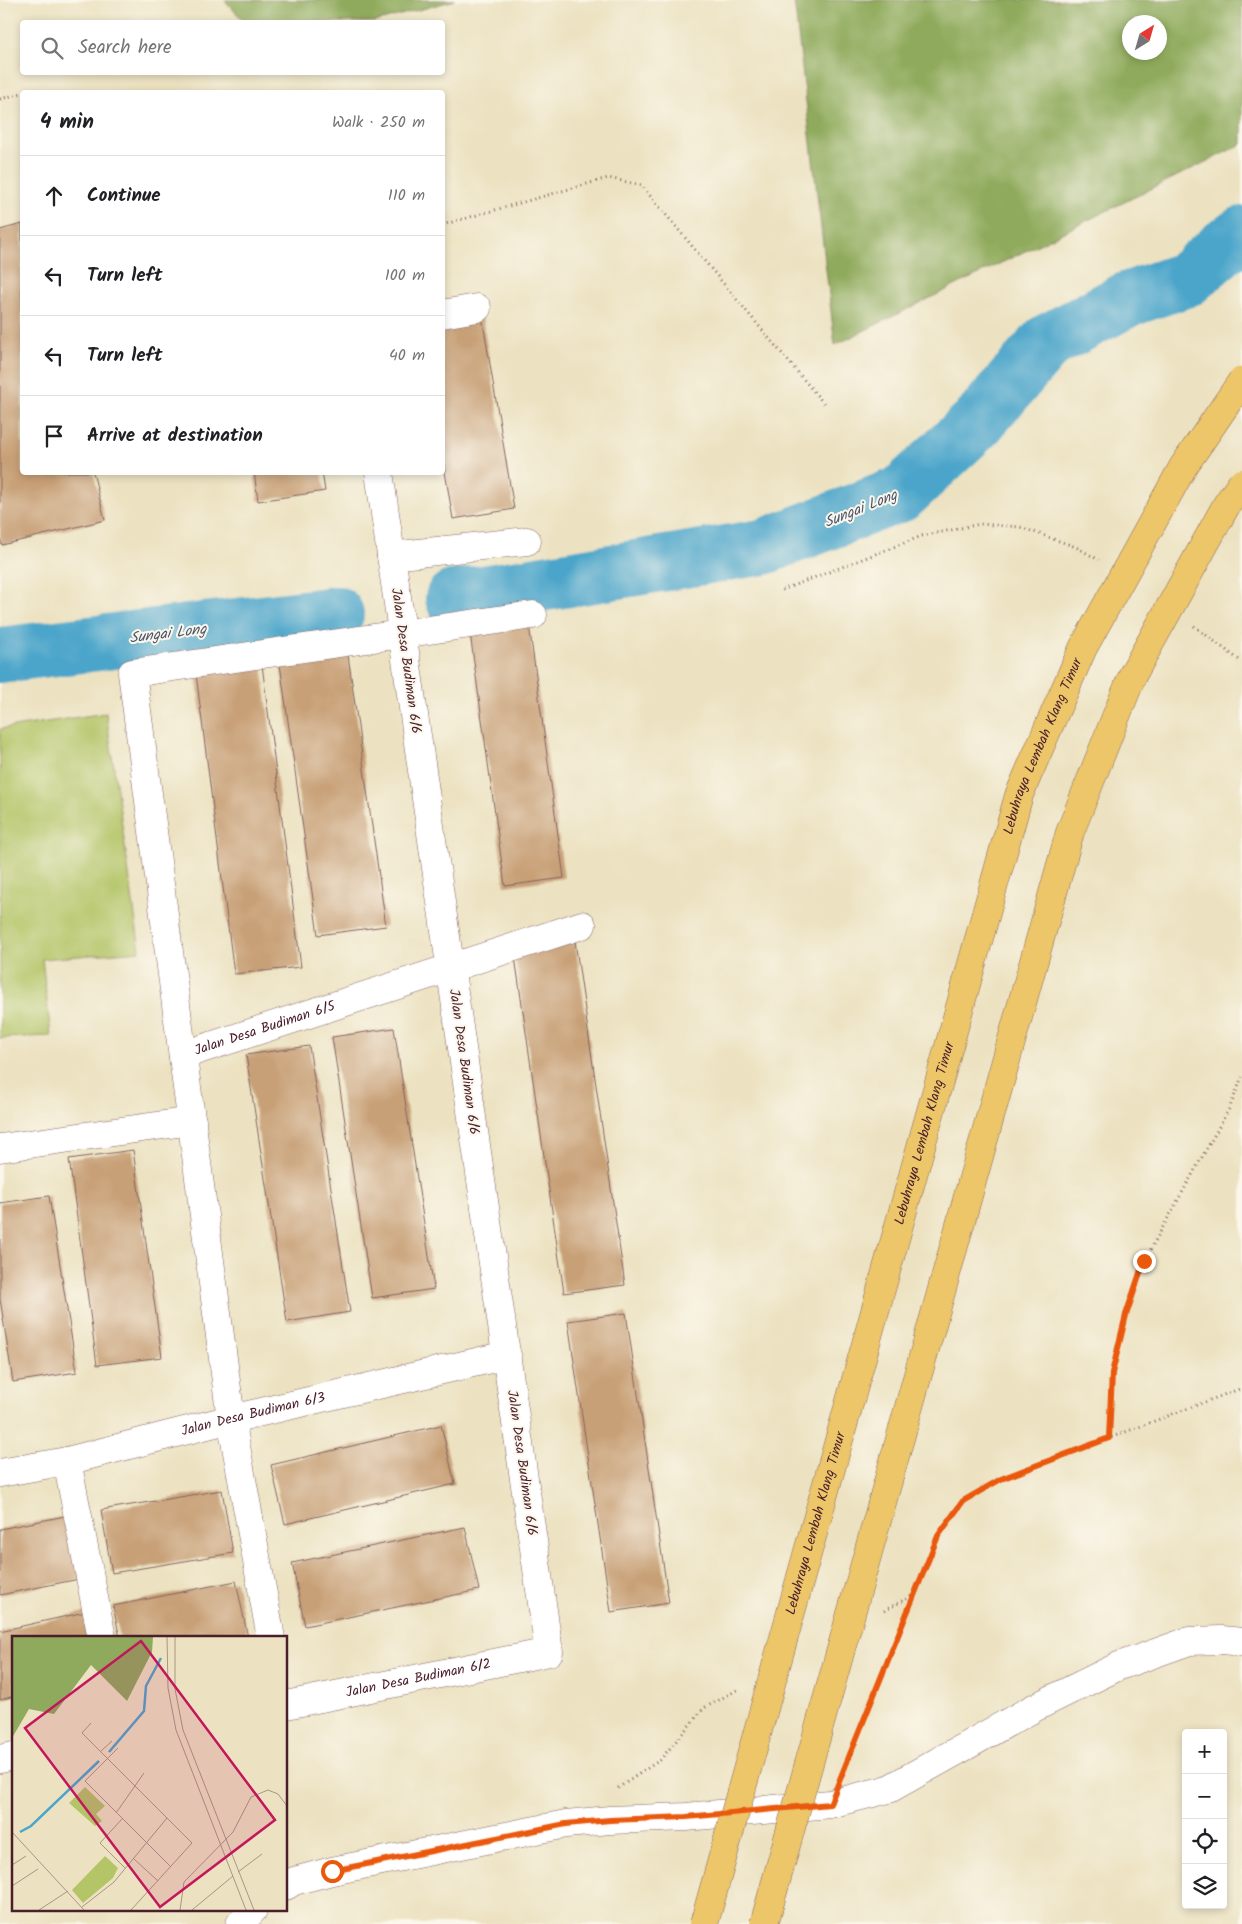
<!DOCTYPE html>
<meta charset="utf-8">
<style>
body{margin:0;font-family:Kalam,sans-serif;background:#f2f2f2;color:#202124}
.controls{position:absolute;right:15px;bottom:15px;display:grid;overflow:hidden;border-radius:5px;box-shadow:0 2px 8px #0003}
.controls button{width:45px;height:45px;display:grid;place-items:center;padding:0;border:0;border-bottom:1px solid #e0e0e0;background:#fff;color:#202124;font:25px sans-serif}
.compass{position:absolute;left:1122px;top:15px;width:45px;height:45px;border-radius:50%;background:#fff;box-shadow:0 2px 8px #0003;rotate:37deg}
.stop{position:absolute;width:15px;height:15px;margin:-11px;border:4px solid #ea580c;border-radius:50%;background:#fff}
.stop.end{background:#ea580c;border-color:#fff;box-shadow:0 1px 5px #0008}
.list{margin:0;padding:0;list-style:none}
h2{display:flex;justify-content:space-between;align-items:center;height:65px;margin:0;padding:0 20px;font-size:21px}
h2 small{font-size:16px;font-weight:400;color:#757577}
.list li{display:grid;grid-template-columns:32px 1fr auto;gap:15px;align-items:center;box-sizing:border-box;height:80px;padding:0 20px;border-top:1px solid #e0e0e0}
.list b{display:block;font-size:19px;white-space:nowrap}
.list em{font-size:16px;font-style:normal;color:#757577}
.icon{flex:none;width:28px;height:28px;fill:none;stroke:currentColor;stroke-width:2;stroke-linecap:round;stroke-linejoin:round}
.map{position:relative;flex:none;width:1242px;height:1924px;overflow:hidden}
.search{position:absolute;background:#fff;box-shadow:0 2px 8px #0003;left:20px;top:20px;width:425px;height:55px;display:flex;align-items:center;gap:12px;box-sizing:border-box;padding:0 18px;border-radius:5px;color:#757577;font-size:19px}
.panel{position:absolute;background:#fff;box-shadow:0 2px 8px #0003;left:20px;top:90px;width:425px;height:385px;border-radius:5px}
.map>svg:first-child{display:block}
</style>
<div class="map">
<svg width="1242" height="1924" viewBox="0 0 1242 1924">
<rect width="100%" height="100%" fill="#fbf7ec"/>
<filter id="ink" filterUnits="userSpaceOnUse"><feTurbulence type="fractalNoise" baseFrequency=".02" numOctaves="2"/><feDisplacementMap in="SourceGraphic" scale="10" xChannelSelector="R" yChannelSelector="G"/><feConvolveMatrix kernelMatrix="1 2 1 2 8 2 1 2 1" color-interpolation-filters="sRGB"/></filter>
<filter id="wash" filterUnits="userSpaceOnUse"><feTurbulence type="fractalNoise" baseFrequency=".0096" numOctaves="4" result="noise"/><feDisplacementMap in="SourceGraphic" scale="20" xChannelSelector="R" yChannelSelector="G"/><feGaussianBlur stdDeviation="1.12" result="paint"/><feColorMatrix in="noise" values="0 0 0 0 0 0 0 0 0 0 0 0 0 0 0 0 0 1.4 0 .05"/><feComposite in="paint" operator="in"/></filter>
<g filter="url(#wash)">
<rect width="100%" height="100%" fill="#ece2c1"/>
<polygon fill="#b4c568" stroke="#7f724a" points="106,713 140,951 42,959 51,1036 0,1038 0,729"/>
<g fill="#8faa5c" stroke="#6c6444" fill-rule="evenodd">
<polygon points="224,0 455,0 375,22 245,22"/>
<path d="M794,0H1242V144L835,345ZM1130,22H1160V52H1130Z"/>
</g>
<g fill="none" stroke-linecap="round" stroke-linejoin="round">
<g stroke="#4ca5ca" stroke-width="56">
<polyline points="453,598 763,547 901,494 977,423 1047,342 1126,300 1187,279 1225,246 1242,234"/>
<polyline points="0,655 336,614"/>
</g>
</g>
<g id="blocks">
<g fill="#c8a077">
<polygon points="22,224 22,472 93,472 105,520 2,545 0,537 0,230"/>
<polygon points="482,316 514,509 453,519 442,454 442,323"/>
<polygon points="254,472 322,472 325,491 258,501"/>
<polygon points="529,625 564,878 505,886 470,633"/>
<polygon points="347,648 386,926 318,935 279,657"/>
<polygon points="261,657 301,967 234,974 195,666"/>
<polygon points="575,941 625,1285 564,1293 514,950"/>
<polygon points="394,1028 434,1289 372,1298 332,1037"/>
<polygon points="309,1046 350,1312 287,1322 246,1055"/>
<polygon points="133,1150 162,1357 97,1365 69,1159"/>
<polygon points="49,1196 77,1372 13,1382 0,1299 0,1203"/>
<polygon points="626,1313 669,1603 611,1612 568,1321"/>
<polygon points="441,1425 455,1484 285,1524 271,1465"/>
<polygon points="222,1490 233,1553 112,1573 101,1510"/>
<polygon points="70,1515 84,1578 0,1595 0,1529"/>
<polygon points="465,1527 479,1590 305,1626 292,1563"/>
<polygon points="236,1581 248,1638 120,1638 113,1606"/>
<polygon points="85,1612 91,1638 14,1638 14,1696 0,1700 0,1631"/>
</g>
</g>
</g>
<g filter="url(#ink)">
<use href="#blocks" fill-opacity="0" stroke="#836360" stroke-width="1"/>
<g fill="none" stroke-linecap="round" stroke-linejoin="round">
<defs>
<g id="minor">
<polyline points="442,314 477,308"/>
<polyline points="391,556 527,541"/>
<path id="s1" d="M183,1055L582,925"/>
<polyline points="0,1148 192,1121"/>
<polyline points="67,1461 102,1638"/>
<path id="s2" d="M0,1473L67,1461L231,1419L507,1355"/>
<polyline points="271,1638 231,1419 132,673 533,615"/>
<path id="s3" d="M286,1705L549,1652L379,472"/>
<polyline points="0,1759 14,1756"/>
<polyline points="286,1886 294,1881 332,1871 566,1824 610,1820 686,1817 830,1804 889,1789 1034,1708 1119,1666 1189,1641 1222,1640 1242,1642"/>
<polyline points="240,1924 253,1910"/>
</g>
</defs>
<use href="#minor" stroke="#836360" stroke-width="29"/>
<g stroke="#836360" stroke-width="3" stroke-dasharray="1 4" stroke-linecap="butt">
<polyline points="0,99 22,93"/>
<polyline points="442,225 608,178 641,185 825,405"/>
<polyline points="782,590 922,536 980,524 1020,527 1076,547 1099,560"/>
<polyline points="1194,626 1242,662"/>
<polyline points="1109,1438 1112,1373 1125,1315 1144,1261 1230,1107 1242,1077"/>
<polyline points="884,1611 913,1595"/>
<polyline points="845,1768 938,1536 963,1501 1001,1479 1242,1388"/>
<polyline points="618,1788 660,1760 704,1708 737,1690"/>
</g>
<use href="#minor" stroke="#fff" stroke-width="28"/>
<defs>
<g id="highway-bridge">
<path id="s4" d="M704,1924L1019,795L1083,648L1183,467L1242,381"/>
<polyline points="764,1924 1070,832 1133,674 1227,504 1242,483"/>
</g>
</defs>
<use href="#highway-bridge" stroke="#836360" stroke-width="29" stroke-linecap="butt"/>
<use href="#highway-bridge" stroke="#ecc669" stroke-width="28"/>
</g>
</g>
<g fill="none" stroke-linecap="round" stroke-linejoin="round" filter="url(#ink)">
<polyline stroke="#ea580c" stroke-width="6" points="332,1871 566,1824 610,1820 686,1817 830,1804 938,1536 963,1501 1001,1479 1109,1438 1112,1373 1126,1315 1144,1261"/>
</g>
<g text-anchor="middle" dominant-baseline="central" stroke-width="4" stroke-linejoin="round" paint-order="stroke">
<g font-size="14" fill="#4a1f2b" stroke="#fbf7ec">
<text transform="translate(406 661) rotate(82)">Jalan Desa Budiman 6/6</text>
<text stroke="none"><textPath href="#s4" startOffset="1226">Lebuhraya Lembah Klang Timur</textPath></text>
<text stroke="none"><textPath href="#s1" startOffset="86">Jalan Desa Budiman 6/5</textPath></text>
<text transform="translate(464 1062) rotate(82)">Jalan Desa Budiman 6/6</text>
<text stroke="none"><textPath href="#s4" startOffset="821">Lebuhraya Lembah Klang Timur</textPath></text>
<text stroke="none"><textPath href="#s2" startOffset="260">Jalan Desa Budiman 6/3</textPath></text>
<text transform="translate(522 1463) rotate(82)">Jalan Desa Budiman 6/6</text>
<text stroke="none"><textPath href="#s4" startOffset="416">Lebuhraya Lembah Klang Timur</textPath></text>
<text stroke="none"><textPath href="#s3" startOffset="135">Jalan Desa Budiman 6/2</textPath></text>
</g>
<g font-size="15" font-style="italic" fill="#4b556b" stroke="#fbf7ec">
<text transform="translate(861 509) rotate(-22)">Sungai Long</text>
<text transform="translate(168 634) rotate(-7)">Sungai Long</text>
</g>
</g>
<g transform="translate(12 1636)">
<rect width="275" height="275" fill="#ece2c1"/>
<path d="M73,151L93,170L84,178L90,185L83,190L57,167ZM93,220L106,232L101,242L71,267L60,254Z" fill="#b4c568"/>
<path d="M0,1H141L140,16L115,65L79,29L42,78L17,73L0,102Z" fill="#8faa5c"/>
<path fill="none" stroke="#4ca5ca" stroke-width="2.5" d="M97,116L132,75L134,50L149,22M8,196L19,190L87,125"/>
<path fill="none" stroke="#ab9485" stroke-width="1" d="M155,1L156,52L164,94L234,274M163,1V53L171,94L242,274M79,87L70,97L180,207L119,274M106,112L73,145L159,231M88,116L100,105M104,177L132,137M110,183L88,207L113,232M0,196L72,274M122,223L146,245M0,229L14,220M226,236L250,218M0,250L26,233M70,271L102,246L155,182M27,274L56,255M168,274L172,246L221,196L239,161L256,154L266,158L275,170M180,274L221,240"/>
<path fill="#c2185b" fill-opacity="0.15" stroke="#c2185b" stroke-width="2.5" d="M129,5L263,184L148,271L13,92Z"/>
<rect width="275" height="275" fill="none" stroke="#4a1f2b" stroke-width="2.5"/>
</g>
</svg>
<div class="controls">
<button>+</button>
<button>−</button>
<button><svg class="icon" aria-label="locate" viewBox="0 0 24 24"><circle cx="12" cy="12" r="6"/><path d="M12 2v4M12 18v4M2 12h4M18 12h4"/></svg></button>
<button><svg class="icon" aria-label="layers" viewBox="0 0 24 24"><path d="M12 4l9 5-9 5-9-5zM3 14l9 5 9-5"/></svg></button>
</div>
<svg class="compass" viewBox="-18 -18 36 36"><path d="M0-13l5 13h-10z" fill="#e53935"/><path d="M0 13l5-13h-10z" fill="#757577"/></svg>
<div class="stop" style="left:332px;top:1871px"></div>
<div class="stop end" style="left:1144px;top:1261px"></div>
<div class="search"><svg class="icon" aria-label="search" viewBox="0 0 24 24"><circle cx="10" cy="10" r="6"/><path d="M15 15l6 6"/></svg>Search here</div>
<section class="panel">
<h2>4 min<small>Walk · 250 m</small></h2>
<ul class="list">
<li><svg class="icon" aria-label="ahead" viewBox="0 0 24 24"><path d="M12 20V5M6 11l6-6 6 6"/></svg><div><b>Continue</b></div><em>110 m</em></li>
<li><svg class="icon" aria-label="left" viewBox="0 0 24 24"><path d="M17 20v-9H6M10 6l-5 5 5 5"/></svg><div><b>Turn left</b></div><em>100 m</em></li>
<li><svg class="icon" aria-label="left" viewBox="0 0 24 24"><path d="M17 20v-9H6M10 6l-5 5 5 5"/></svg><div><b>Turn left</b></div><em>40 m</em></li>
<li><svg class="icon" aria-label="arrive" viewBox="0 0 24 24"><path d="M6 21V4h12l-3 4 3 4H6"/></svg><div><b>Arrive at destination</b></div></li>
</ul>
</section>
</div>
